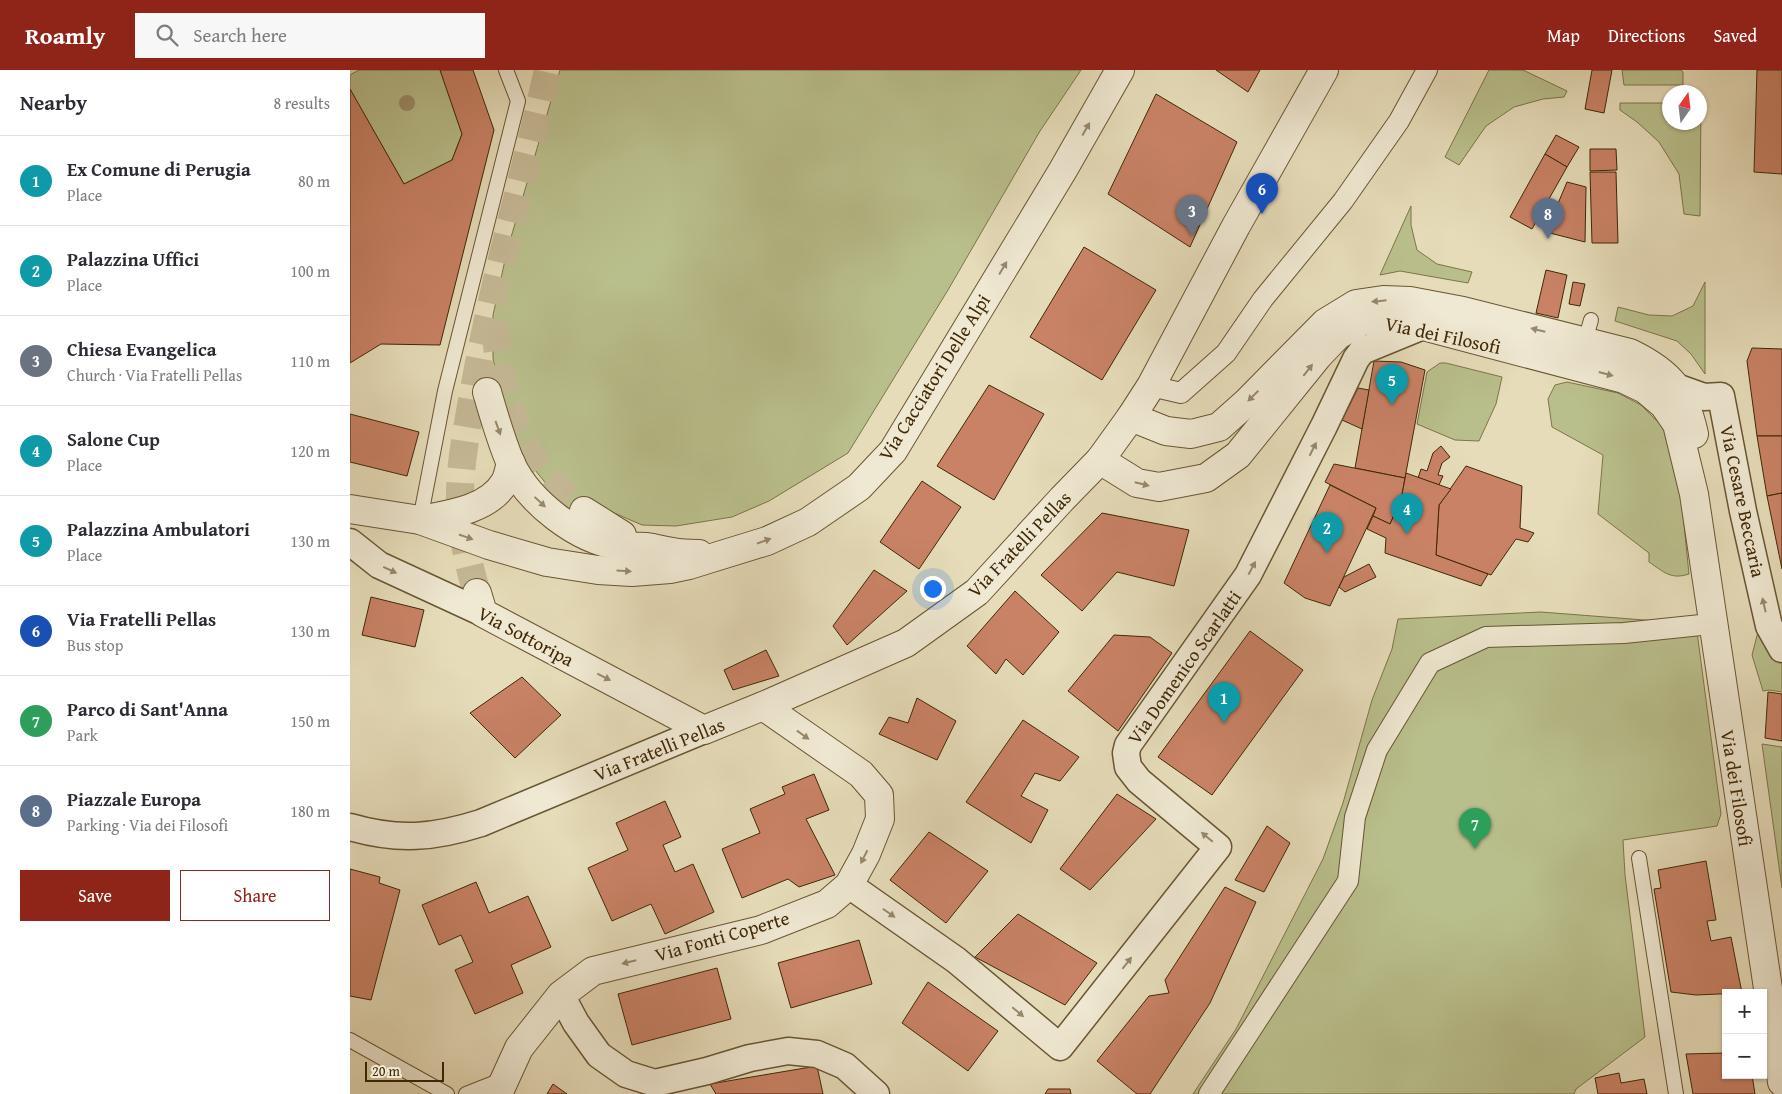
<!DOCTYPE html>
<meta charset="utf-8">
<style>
body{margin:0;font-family:"Gentium Book Plus",serif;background:#f7f7f7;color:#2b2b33}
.controls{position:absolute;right:15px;bottom:15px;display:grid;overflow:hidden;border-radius:0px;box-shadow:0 1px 4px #0004}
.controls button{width:45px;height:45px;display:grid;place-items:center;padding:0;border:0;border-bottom:1px solid #e1e1e2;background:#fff;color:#2b2b33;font:25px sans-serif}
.compass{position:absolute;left:1312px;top:15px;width:45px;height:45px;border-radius:50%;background:#fff;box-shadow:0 1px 4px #0004;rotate:14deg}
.scale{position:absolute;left:15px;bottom:12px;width:79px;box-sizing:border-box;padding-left:5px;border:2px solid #412805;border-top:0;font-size:14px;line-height:18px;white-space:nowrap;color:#412805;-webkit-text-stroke:4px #efe8d2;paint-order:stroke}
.you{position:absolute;left:582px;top:518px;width:18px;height:18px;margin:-12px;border:4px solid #fff;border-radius:50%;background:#1a73e8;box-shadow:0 0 0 8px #1a73e833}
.badge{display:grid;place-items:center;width:32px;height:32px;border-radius:50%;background:#8f2418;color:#fff;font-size:16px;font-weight:700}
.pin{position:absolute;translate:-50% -41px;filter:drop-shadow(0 1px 2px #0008)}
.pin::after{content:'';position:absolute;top:26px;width:18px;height:15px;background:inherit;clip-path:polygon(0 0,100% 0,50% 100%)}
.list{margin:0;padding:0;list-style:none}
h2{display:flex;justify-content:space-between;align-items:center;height:65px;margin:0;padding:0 20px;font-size:21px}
h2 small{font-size:16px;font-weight:400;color:#7c7c81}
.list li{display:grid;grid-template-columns:32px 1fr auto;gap:15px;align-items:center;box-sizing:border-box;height:90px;padding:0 20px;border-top:1px solid #e1e1e2}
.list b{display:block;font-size:19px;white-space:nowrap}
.list p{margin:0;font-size:16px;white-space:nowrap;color:#7c7c81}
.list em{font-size:16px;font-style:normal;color:#7c7c81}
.actions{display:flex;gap:10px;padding:15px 20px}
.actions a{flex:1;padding:11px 0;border:1px solid #8f2418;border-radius:0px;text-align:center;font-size:18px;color:#8f2418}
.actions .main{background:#8f2418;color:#fff}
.icon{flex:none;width:28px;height:28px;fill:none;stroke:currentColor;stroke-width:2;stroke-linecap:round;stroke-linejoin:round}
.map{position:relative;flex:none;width:1432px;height:1024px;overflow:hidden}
header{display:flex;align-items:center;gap:30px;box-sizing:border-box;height:70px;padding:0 25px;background:#8f2418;color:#fff}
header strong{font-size:24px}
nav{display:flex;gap:28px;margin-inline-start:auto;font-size:18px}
.search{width:350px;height:45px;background:#f7f7f7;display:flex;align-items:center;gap:12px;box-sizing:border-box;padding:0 18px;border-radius:0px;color:#7c7c81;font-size:19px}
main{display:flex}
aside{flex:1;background:#fff}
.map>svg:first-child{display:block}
</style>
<header>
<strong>Roamly</strong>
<div class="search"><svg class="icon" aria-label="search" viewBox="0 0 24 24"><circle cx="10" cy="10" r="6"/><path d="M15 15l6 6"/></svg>Search here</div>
<nav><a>Map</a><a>Directions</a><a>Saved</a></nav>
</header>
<main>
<aside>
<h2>Nearby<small>8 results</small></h2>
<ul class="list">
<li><span class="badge" style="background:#0f9aa8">1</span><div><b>Ex Comune di Perugia</b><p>Place</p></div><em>80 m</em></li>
<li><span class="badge" style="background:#0f9aa8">2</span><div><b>Palazzina Uffici</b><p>Place</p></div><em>100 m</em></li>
<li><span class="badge" style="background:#6b7280">3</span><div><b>Chiesa Evangelica</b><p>Church · Via Fratelli Pellas</p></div><em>110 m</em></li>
<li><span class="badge" style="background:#0f9aa8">4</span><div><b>Salone Cup</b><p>Place</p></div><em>120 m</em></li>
<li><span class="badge" style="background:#0f9aa8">5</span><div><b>Palazzina Ambulatori</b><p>Place</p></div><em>130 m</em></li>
<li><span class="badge" style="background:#1a4fb4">6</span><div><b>Via Fratelli Pellas</b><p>Bus stop</p></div><em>130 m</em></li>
<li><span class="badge" style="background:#2e9e5b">7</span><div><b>Parco di Sant'Anna</b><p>Park</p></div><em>150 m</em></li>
<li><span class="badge" style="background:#5c6f8a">8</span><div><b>Piazzale Europa</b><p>Parking · Via dei Filosofi</p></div><em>180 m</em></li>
</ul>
<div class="actions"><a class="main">Save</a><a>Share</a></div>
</aside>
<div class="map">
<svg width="1432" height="1024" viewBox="0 0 1432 1024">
<rect width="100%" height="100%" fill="#e6dcb9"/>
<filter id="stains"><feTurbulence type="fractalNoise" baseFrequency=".004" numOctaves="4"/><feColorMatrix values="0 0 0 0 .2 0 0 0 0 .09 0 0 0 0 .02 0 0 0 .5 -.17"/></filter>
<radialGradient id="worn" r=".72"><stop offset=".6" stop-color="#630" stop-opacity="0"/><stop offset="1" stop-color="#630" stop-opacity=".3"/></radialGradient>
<g fill="#b9bf8c" stroke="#7d7448">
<polygon points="9,0 90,0 112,64 102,90 54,114 0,19 0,5"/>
<polygon points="210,0 731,0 690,61 598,220 498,383 419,431 382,447 326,456 292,455 241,433 224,448 172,384 152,336 143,288 143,245 157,181"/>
<polygon points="1139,0 1173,0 1217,21 1214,27 1193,29 1164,37 1136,56 1109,95 1095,87"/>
<polygon points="1272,0 1331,0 1333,2 1333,15 1274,15"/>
<polygon points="1270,33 1319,33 1320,52 1350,52 1350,33 1351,33 1350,146 1334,144 1329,104 1309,72 1287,52 1270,40"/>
<polygon points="1061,136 1061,155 1067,180 1087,194 1122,202 1118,213 1050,201 1030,205"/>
<polygon points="1355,212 1355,304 1341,284 1327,271 1265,251 1268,237 1299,245 1322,246 1343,236"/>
<polygon points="1090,293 1096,293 1152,307 1146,334 1129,371 1105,370 1067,354 1077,302"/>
<path d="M1217,312L1268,323L1291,335L1316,360L1330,415L1339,504C1321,510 1314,502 1299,492V483L1248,444L1253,385L1202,357L1198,329L1205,315Z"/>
<polygon points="1191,542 1346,554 1371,744 1367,756 1273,770 1275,805 1295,967 1226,1019 1224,1024 843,1024 886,959 973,789 993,733 1022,630 1042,579 1048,549"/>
<polygon points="1410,554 1427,588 1432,592 1432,622 1419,620 1413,621 1402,585"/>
<polygon points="1412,674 1432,677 1432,818"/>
</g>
<g fill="#c98266" stroke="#412805">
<polygon points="90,0 123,0 144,60 90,275 31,274 0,293 0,19 54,114 102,90 112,64"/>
<polygon points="866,0 910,0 898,22"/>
<polygon points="1242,0 1262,0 1254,43 1235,39"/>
<polygon points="1407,0 1432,0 1432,104 1404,102"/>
<polygon points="806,24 887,72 840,177 758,124"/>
<polygon points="1206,65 1229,77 1217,97 1195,84"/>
<polygon points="1240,79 1266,79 1267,100 1240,101"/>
<polygon points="1195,84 1217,97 1182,159 1160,147"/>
<polygon points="1240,102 1266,102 1268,173 1242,173"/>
<polygon points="1217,112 1236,117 1235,172 1196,162"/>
<polygon points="734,177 806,220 752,310 680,267"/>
<polygon points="1196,200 1217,205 1208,248 1186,243"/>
<polygon points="1223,212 1235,214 1230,236 1219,234"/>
<polygon points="1402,278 1432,279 1432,366 1407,366 1397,291"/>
<polygon points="1024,291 1051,292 1075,300 1055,408 1005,398"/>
<polygon points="639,315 694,344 644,430 587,396"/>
<polygon points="1008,318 1019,320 1012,359 992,350"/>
<polygon points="0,344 69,362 57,406 0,392"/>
<polygon points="1407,366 1432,366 1432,423 1417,426"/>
<polygon points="1091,376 1100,387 1092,393 1088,405 1093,406 1089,415 1068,408 1071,399 1077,401 1083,383"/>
<polygon points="984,394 1055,408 1051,430 1040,454 1023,446 1026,438 975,412"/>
<polygon points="1116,396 1172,416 1170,458 1184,463 1178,472 1166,469 1141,505 1086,485 1089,435"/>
<polygon points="1056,403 1101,419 1089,435 1086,485 1138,504 1131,516 1035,483 1036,468 1017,459 1023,446 1040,454 1051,430"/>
<polygon points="572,411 611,437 569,499 530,472"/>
<polygon points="980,415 1026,438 980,536 955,528 934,513"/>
<polygon points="1432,423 1432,499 1417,426"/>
<polygon points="752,443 839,460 824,516 767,502 732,541 691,505"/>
<polygon points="1019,494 1026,507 995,522 989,517 994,507"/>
<polygon points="524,500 557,521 497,575 483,556"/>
<polygon points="665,521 709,562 673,605 656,589 646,604 617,576"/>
<polygon points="21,527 74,540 65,577 12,565"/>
<polygon points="900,561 953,600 862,725 808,687"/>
<polygon points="764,565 800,567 822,583 768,661 718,621"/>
<polygon points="416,580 429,606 383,620 374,600"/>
<polygon points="172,607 211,645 165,688 120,643"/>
<polygon points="1418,622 1432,624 1432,671 1415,668"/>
<polygon points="567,628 606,651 587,690 529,664 539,647 558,653"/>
<polygon points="673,650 729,687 710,711 685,703 671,726 698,740 681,773 616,732"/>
<polygon points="464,704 479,740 456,749 485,805 449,817 438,809 392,828 372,779 410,763 400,739 435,724 432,717"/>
<polygon points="767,724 806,749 740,820 710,799"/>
<polygon points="315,731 331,767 313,775 325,802 343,794 364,842 315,864 301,834 262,851 238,798 278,780 266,753"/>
<polygon points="917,756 940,773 914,822 885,810"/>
<polygon points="579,762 638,801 596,853 540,810"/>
<polygon points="1356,791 1366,850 1357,851 1361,871 1381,867 1392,923 1346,925 1321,922 1304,819 1311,818 1308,800"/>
<polygon points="0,799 30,807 29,813 50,820 21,930 0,926"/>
<polygon points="126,812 139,843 178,826 201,877 161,895 173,923 125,944 105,900 123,892 111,865 89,875 72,835"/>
<polygon points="875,817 906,832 860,933 800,1024 787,1024 747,991 799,926 819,923 815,910"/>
<polygon points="668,844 747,893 715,935 625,887"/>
<polygon points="509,870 522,914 441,938 428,893"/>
<polygon points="367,898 381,949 282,975 268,924"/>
<polygon points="578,912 648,961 618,1001 552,953"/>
<polygon points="1376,983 1376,1005 1402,1005 1405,1024 1343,1024 1336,984"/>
<polygon points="467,996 473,1024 366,1024 360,1014"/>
<polygon points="1269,1003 1271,1013 1294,1009 1297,1024 1248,1024 1245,1008"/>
<polygon points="203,1014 217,1024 197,1024"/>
<polygon points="698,1019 720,1019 721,1024 695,1024"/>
</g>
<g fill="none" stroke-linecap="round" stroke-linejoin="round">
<g stroke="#c5b895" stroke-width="28" stroke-dasharray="28 14" stroke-linecap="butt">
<path d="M145,253C148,299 158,349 183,389C195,409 216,426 234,441"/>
<path d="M127,523C118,494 112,465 110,434C109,395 118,353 125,314C144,208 175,105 198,0"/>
</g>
<defs>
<g id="service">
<polyline points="1231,274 1235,271 1241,250"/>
<polyline points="70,450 95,321 168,31 156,0"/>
<polyline points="1289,788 1326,1024"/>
<polyline points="0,970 97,1024"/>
<polyline points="116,1024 154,1009"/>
</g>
<g id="pedestrian">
<polyline points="801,316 831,323 876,283 913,229 993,131 1049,51 1077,0"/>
<polyline points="859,1024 998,811 1005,747 1027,680 1080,593 1136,567 1274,563 1351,555"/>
</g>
<g id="minor">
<polyline points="1326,317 1354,327 1371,326 1393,441 1419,556 1432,579"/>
<polyline points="0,472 29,495 133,543"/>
<path d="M0,757C48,771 84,768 131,753L354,660"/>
<polyline points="499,815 606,890 710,977 868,777 789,711 778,697 776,683 778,675 898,505 974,356 1006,289 1012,281 1073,256"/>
<polyline points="211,925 226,953 249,985 276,1004 305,1013 357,1001 400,988 438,981 467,984 495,996 526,1024"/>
</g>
<g id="tertiary">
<path d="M137,322C144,346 151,371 161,394C179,432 227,470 270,476C278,478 287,476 296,477C305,478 314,481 322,482C331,484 340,484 349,484"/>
<path d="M781,347L816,361L841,364L869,357L896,333L975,253L1006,234L1033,230L1060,231L1113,241L1280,283C1321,303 1334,320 1344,364"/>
<polyline points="750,390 787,413 809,417 856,408 888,385 968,286 988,265 1013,251 1040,250 1073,256 1274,309 1295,319 1314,335 1327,354 1344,424 1432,1012"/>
<polyline points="0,439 70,450 139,475 197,492 248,500 282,502 320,499 339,495 417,471 458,452 509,417 543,381 713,100 770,0"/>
<polyline points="234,441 272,465"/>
<path d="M70,450C97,445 139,440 155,412C158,407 159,399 161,393"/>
<polyline points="127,523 133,543 354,660 413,636 556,573 627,522 712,429 750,390 781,347 801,316 886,156 974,0"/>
<polyline points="148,1024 169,978 211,925 243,901 411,860 477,834 499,815 516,784 530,749 529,725 511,704 413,636"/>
</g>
</defs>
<use href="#service" stroke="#6a5532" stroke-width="16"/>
<use href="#pedestrian" stroke="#6a5532" stroke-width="22"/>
<use href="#minor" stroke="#6a5532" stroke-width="29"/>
<use href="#tertiary" stroke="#6a5532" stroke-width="30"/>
<use href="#service" stroke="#efe8d2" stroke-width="14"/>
<use href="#pedestrian" stroke="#efe8d2" stroke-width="20"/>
<use href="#minor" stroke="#efe8d2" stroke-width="26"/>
<use href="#tertiary" stroke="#efe8d2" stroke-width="28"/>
</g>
<circle fill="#9c8e69" cx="57" cy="33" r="8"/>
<defs><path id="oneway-solid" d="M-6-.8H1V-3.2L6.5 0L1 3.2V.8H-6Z" transform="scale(1.25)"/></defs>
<g fill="#98886c">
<use href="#oneway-solid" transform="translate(736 59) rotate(-60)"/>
<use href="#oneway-solid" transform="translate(653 198) rotate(-59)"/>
<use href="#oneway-solid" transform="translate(1029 231) rotate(174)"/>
<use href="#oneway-solid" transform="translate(1188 260) rotate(-166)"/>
<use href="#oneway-solid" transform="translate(958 300) rotate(-52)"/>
<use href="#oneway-solid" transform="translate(1256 304) rotate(15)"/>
<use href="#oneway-solid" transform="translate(903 326) rotate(135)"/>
<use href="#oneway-solid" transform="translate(148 358) rotate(70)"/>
<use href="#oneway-solid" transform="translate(963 379) rotate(-63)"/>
<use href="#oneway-solid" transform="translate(792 414) rotate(14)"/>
<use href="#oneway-solid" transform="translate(190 432) rotate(43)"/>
<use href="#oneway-solid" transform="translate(116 467) rotate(19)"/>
<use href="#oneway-solid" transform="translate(414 471) rotate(-20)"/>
<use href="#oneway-solid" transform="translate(902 498) rotate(-62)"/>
<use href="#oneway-solid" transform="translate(40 500) rotate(25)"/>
<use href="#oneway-solid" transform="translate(274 501) rotate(3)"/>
<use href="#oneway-solid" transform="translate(1414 535) rotate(-103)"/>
<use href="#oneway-solid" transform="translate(254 607) rotate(27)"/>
<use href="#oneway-solid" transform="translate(453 665) rotate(36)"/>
<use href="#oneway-solid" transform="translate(857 767) rotate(-140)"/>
<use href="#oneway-solid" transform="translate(514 787) rotate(117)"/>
<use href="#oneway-solid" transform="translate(539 843) rotate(35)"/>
<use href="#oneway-solid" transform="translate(279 892) rotate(166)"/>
<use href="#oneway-solid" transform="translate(777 893) rotate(-52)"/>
<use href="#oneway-solid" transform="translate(668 942) rotate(40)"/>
</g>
<g text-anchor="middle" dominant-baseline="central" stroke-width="4.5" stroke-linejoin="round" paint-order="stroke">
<g font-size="19" fill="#412805" stroke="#efe8d2">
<text transform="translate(1093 265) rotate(12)">Via dei Filosofi</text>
<text transform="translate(584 307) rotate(-58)">Via Cacciatori Delle Alpi</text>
<text transform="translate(1393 431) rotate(78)">Via Cesare Beccaria</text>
<text transform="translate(669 474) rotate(-46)">Via Fratelli Pellas</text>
<text transform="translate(176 566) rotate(28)">Via Sottoripa</text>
<text transform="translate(834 597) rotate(-55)">Via Domenico Scarlatti</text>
<text transform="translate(309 679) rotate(-22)">Via Fratelli Pellas</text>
<text transform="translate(1387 718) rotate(81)">Via dei Filosofi</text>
<text transform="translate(372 866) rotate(-16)">Via Fonti Coperte</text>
</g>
</g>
<rect width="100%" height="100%" filter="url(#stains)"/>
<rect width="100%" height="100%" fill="url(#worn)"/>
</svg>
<div class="controls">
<button>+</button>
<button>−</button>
</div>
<svg class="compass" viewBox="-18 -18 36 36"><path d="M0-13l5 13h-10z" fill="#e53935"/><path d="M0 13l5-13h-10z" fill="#7c7c81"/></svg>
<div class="scale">20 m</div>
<div class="you"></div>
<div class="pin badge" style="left:874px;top:653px;background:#0f9aa8">1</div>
<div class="pin badge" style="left:977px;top:483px;background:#0f9aa8">2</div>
<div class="pin badge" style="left:842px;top:166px;background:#6b7280">3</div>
<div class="pin badge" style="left:1057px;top:464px;background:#0f9aa8">4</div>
<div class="pin badge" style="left:1042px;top:335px;background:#0f9aa8">5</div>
<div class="pin badge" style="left:912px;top:144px;background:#1a4fb4">6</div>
<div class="pin badge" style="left:1125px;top:779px;background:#2e9e5b">7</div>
<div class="pin badge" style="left:1198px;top:169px;background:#5c6f8a">8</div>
</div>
</main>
